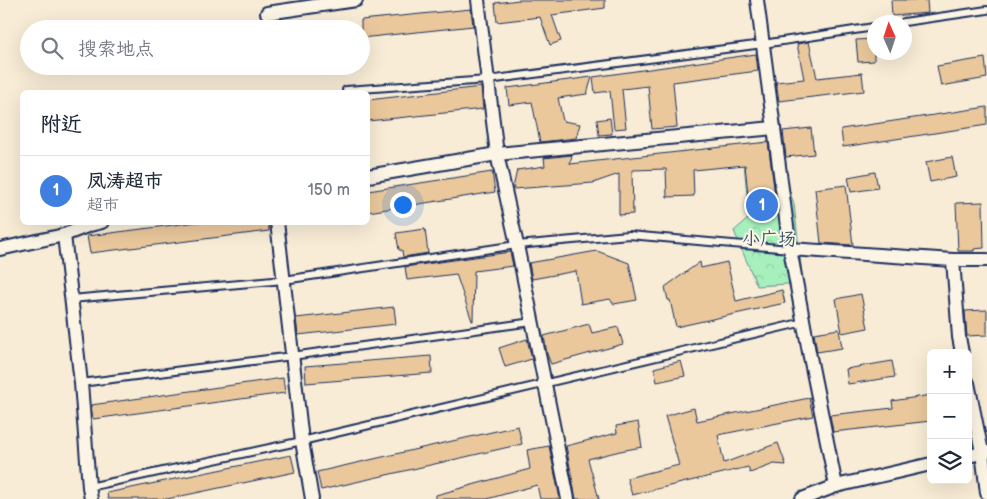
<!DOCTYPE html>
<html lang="zh">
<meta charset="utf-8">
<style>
body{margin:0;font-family:"Balsamiq Sans","LXGW WenKai TC",sans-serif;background:#f2f2f3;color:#1f2937}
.controls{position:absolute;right:15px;bottom:15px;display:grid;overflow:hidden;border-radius:8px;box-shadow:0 5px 20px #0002}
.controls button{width:45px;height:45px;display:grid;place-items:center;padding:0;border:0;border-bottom:1px solid #e0e1e3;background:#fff;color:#1f2937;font:25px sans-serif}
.compass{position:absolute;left:867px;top:15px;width:45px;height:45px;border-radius:50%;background:#fff;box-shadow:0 5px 20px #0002;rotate:357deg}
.you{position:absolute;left:402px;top:204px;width:18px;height:18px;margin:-12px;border:4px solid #fff;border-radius:50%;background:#1a73e8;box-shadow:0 0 0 8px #1a73e833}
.badge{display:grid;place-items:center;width:32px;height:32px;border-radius:50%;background:#1f6fb2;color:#fff;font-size:16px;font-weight:700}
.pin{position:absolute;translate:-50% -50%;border:2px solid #fff;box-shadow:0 1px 5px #0006}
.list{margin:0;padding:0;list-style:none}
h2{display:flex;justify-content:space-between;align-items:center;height:65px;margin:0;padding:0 20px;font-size:21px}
h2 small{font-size:16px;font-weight:400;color:#747a83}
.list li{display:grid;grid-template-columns:32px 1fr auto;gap:15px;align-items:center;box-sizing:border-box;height:70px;padding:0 20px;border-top:1px solid #e0e1e3}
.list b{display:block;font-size:19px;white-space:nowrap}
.list p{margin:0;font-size:16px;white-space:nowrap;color:#747a83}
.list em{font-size:16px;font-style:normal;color:#747a83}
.icon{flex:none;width:28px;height:28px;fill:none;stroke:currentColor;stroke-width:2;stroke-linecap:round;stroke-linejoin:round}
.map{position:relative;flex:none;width:987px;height:499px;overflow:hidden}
.search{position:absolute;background:#fff;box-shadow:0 5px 20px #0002;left:20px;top:20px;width:350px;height:55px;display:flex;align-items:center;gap:12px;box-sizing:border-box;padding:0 18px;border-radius:28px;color:#747a83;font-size:19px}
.panel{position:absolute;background:#fff;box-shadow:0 5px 20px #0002;left:20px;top:90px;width:350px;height:135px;border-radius:8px}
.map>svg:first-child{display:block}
</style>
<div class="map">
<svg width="987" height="499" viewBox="0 0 987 499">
<defs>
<pattern id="forest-crowns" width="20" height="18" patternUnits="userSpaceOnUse" patternTransform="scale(1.25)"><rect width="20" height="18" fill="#a7f0bd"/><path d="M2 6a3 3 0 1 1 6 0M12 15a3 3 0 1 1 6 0" fill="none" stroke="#8fcea5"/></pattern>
</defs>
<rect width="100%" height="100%" fill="#f8ecd6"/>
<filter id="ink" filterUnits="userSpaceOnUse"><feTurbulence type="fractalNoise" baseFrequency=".02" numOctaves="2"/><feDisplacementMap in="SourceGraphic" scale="10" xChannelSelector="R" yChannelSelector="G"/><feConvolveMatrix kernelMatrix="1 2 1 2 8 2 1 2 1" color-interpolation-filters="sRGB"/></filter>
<g filter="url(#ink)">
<polygon fill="url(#forest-crowns)" stroke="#61908e" points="776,152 794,204 803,283 757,286 734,231 749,218 744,163 745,165"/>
<g fill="#eac89c" stroke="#1b2f5e">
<polygon points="519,0 605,0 605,8 552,15 561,41 550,45 540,17 497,22 495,3"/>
<polygon points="891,0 927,0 928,13 892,16"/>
<polygon points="471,9 473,26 361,38 361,20"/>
<polygon points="874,39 874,61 858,62 856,40"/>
<polygon points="809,42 817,78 862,73 864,91 779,101 776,82 804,79 797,44"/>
<polygon points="756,54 758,71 673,82 677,127 652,129 648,86 622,89 626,128 614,129 610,91 595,93 593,77"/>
<polygon points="985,58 987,78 941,86 937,66"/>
<polygon points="592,77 587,94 558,98 563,121 580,124 576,138 540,142 532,102 509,105 507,88"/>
<polygon points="481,87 483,109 368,121 368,100"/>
<polygon points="987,107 987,125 843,147 841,129"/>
<polygon points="610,118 612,134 599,135 597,120"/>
<polygon points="811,128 814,154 786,157 783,131"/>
<polygon points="768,142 777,210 750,213 745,165 693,170 694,196 667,197 666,169 632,170 633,214 619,215 619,174 593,183 513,189 513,188 517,170 545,166 544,158 572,155 570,164"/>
<polygon points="952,157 956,177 930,182 926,162"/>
<polygon points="492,172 495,192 368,212 368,191"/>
<polygon points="875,172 878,188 851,192 848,177"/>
<polygon points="846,185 853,245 821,243 815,189"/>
<polygon points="983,202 984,248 974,249 974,251 958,251 956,203"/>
<polygon points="197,222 268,222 269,231 90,253 87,236"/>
<polygon points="425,229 428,253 403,257 402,250 399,250 396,233"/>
<polygon points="597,251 629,263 637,300 614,304 610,299 581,304 576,271 532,279 529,263"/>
<polygon points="510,252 513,266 474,271 473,321 472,321 456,274 407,280 405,267"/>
<polygon points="700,262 701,268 727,262 736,301 782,290 785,303 676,327 670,300 668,300 665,287"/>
<polygon points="861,294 868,328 842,333 836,299"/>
<polygon points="394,307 396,324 298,335 296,318"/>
<polygon points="987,310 987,335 967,336 965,311"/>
<polygon points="589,324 592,333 618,327 623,344 551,364 547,354 544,336"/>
<polygon points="839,329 842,348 817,352 814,333"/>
<polygon points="527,339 532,359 505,367 499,348"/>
<polygon points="431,356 432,373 306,383 305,366"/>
<polygon points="681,361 685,376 657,382 654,368"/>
<polygon points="892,361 895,377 848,384 846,369"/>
<polygon points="283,378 285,393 93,419 91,405"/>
<polygon points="931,395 931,421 833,432 830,415 893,408 892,401"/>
<polygon points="809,398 813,416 718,435 724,463 778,443 786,465 774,464 750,473 748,467 632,495 627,478 679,465 665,416 694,408 697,421"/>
<polygon points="638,422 642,447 620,451 588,459 599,499 576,499 566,446 617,433 616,426"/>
<polygon points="518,426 522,444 321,490 317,472"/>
<polygon points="549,446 560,499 540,499 537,485 487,499 436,499 436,495 530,469 527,450"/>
<polygon points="291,455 295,472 167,499 108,499 107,493"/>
</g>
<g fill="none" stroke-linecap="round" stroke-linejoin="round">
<defs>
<g id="lane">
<polyline points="904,22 987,10"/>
<polyline points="346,90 488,80 763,44 874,27"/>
<polyline points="71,299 284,280 517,245 629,235 790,249"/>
<polyline points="81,383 292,356 532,322"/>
<polyline points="89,487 302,441 804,322"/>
</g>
<g id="street">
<polyline points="757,0 790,249 809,352 836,486"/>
<polyline points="267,13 356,0"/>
<polyline points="368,176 497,154 478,0"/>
<polyline points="277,222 302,441 312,499"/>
<polyline points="64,235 81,383 89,487 91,499"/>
<polyline points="0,249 64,235 90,225 102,222"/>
<polyline points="790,249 953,260 959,337 962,353"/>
<polyline points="953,260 987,260"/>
<polyline points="968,383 982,452 987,493"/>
<polyline points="968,456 987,452"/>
<polyline points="568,499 517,245 497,154 774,128"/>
<polyline points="802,499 836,486 931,464"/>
</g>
</defs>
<use href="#lane" stroke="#1b2f5e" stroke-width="10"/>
<use href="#street" stroke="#1b2f5e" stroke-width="16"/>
<use href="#lane" stroke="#fcf5e5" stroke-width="6"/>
<use href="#street" stroke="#fcf5e5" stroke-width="12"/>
</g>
</g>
<g text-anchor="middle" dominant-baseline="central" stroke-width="4" stroke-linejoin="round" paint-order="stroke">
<g font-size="18" fill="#375671" stroke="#fcf5e5">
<text x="769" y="239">小广场</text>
</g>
</g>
</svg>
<div class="controls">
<button>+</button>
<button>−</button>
<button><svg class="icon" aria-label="layers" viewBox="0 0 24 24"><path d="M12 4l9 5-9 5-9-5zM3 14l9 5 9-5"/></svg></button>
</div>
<svg class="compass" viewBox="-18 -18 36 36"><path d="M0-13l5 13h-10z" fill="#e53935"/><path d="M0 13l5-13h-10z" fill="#747a83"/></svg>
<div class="you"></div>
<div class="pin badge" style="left:762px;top:205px;background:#3f7fe0">1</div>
<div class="search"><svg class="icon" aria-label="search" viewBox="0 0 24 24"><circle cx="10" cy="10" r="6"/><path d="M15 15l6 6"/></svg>搜索地点</div>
<section class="panel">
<h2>附近<small></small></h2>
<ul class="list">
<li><span class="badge" style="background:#3f7fe0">1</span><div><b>凤涛超市</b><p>超市</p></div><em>150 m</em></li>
</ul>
</section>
</div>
